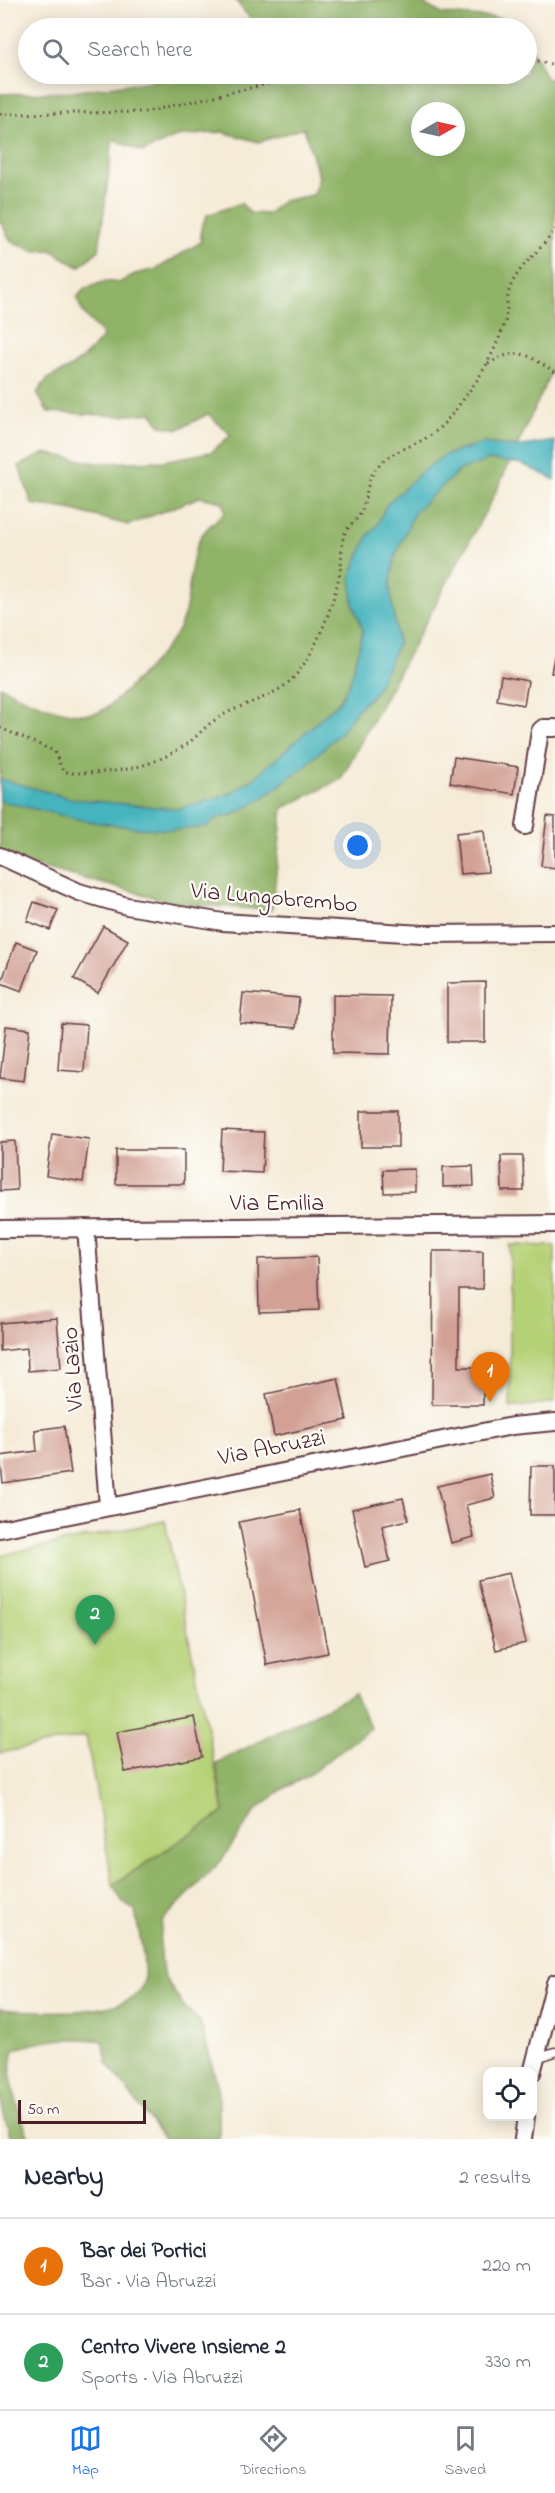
<!DOCTYPE html>
<meta charset="utf-8">
<style>
body{margin:0;font-family:"Indie Flower",sans-serif;background:#f6f6f7;color:#1f2937}
.controls{position:absolute;right:18px;bottom:18px;display:grid;overflow:hidden;border-radius:12px;box-shadow:0 3px 15px #0003}
.controls button{width:54px;height:54px;display:grid;place-items:center;padding:0;border:0;border-bottom:2px solid #e0e1e3;background:#fff;color:#1f2937;font:30px sans-serif}
.compass{position:absolute;left:411px;top:102px;width:54px;height:54px;border-radius:50%;background:#fff;box-shadow:0 3px 15px #0003;rotate:81deg}
.scale{position:absolute;left:18px;bottom:15px;width:128px;box-sizing:border-box;padding-left:6px;border:3px solid #4a1f2b;border-top:0;font-size:16px;line-height:21px;white-space:nowrap;color:#4a1f2b;-webkit-text-stroke:4px #fdfcf7;paint-order:stroke}
.you{position:absolute;left:358px;top:846px;width:21px;height:21px;margin:-15px;border:4px solid #fff;border-radius:50%;background:#1a73e8;box-shadow:0 0 0 9px #1a73e833}
.badge{display:grid;place-items:center;width:39px;height:39px;border-radius:50%;background:#1a73e8;color:#fff;font-size:20px;font-weight:700}
.pin{position:absolute;translate:-50% -50px;filter:drop-shadow(0 2px 3px #0008)}
.pin::after{content:'';position:absolute;top:32px;width:21px;height:18px;background:inherit;clip-path:polygon(0 0,100% 0,50% 100%)}
.list{margin:0;padding:0;list-style:none}
h2{display:flex;justify-content:space-between;align-items:center;height:78px;margin:0;padding:0 24px;font-size:26px}
h2 small{font-size:20px;font-weight:400;color:#747a83}
.list li{display:grid;grid-template-columns:39px 1fr auto;gap:18px;align-items:center;box-sizing:border-box;height:96px;padding:0 24px;border-top:2px solid #e0e1e3}
.list b{display:block;font-size:22px;white-space:nowrap}
.list p{margin:0;font-size:20px;white-space:nowrap;color:#747a83}
.list em{font-size:20px;font-style:normal;color:#747a83}
.icon{flex:none;width:33px;height:33px;fill:none;stroke:currentColor;stroke-width:2;stroke-linecap:round;stroke-linejoin:round}
.map{position:relative;flex:none;width:555px;height:2139px;overflow:hidden}
.search{position:absolute;background:#fff;box-shadow:0 3px 15px #0003;left:18px;right:18px;top:18px;height:66px;display:flex;align-items:center;gap:15px;box-sizing:border-box;padding:0 21px;border-radius:33px;color:#747a83;font-size:22px}
.sheet{height:270px;background:#fff}
nav{display:flex;justify-content:space-around;align-items:center;box-sizing:border-box;height:84px;border-top:2px solid #e0e1e3;background:#fff;font-size:16px;color:#747a83}
nav a{display:grid;justify-items:center;gap:3px}
nav .on{color:#1a73e8}
.map>svg:first-child{display:block}
</style>
<div class="map">
<svg width="555" height="2139" viewBox="0 0 555 2139">
<rect width="100%" height="100%" fill="#fdfcf7"/>
<filter id="ink" filterUnits="userSpaceOnUse"><feTurbulence type="fractalNoise" baseFrequency=".0167" numOctaves="2"/><feDisplacementMap in="SourceGraphic" scale="12" xChannelSelector="R" yChannelSelector="G"/><feConvolveMatrix kernelMatrix="1 2 1 2 8 2 1 2 1" color-interpolation-filters="sRGB"/></filter>
<filter id="wash" filterUnits="userSpaceOnUse"><feTurbulence type="fractalNoise" baseFrequency=".008" numOctaves="4" result="noise"/><feDisplacementMap in="SourceGraphic" scale="24" xChannelSelector="R" yChannelSelector="G"/><feGaussianBlur stdDeviation="1.35" result="paint"/><feColorMatrix in="noise" values="0 0 0 0 0 0 0 0 0 0 0 0 0 0 0 0 0 1.4 0 .05"/><feComposite in="paint" operator="in"/></filter>
<g filter="url(#wash)">
<rect width="100%" height="100%" fill="#f5ebd7"/>
<g fill="#b5d176" stroke="#807850" stroke-width="1.5">
<polygon points="510,1245 555,1246 555,1402 510,1408"/>
<polygon points="165,1521 224,1812 113,1885 86,1736 0,1753 0,1555"/>
</g>
<g fill="#90b367" stroke="#6d6949" stroke-width="1.5" fill-rule="evenodd">
<polygon points="235,0 416,0 442,14 498,18 515,28 258,28"/>
<path d="M527,40L547,79H555V364L496,492L341,779L283,808L272,910L180,904L13,860L0,852V686C22,699 70,719 96,713C112,710 168,648 177,632C194,603 185,564 202,535C208,526 218,519 225,512L223,502L200,497L128,525L69,509L32,504L19,466L45,453L97,463L163,461L211,452L231,435L208,414L179,429L161,426L152,413L120,416L48,412L37,393C53,369 51,380 71,367C84,359 93,348 103,336C92,318 85,323 77,298L84,289L106,281L119,283L135,274L157,269L201,242V228L207,215L241,203L250,213L268,214L282,201L313,195L319,177L304,128L259,142L222,132L176,137L143,152L113,139L99,250L79,267L51,250L33,251L11,241L0,221V94L71,92L203,74H526ZM420,111H456V147H420Z"/>
<path d="M354,1694L371,1728L307,1776L283,1789L256,1810L221,1861L162,1921L160,1943L163,1975L183,2006L200,2021L219,2091V2139H164L107,2063L103,2041C71,2037 44,2039 14,2050C5,2080 20,2110 29,2139H11L0,2100V2009C29,2011 133,2020 143,1984C148,1967 138,1929 135,1911L122,1902L113,1885L224,1812L216,1763Z"/>
</g>
<polygon fill="#45b4bd" stroke="#486a74" stroke-width="1.5" points="555,441 555,480 522,464 489,460 460,470 428,499 414,513 395,557 390,587 398,644 375,692 356,711 340,733 305,766 261,799 233,815 219,817 206,827 172,830 140,828 86,821 0,801 0,779 73,799 177,809 227,795 252,780 339,702 350,682 363,631 353,603 351,575 368,536 377,526 386,505 425,469 445,455 483,443 515,447"/>
<g id="blocks">
<g fill="#d2a094">
<polygon points="554,657 555,657 555,673 551,673"/>
<polygon points="501,676 528,681 524,705 497,700"/>
<polygon points="454,757 518,767 514,794 450,783"/>
<polygon points="547,816 555,817 555,868 541,866"/>
<polygon points="484,830 488,872 460,874 456,833"/>
<polygon points="34,902 58,910 50,930 27,921"/>
<polygon points="103,926 128,940 98,993 74,979"/>
<polygon points="16,942 37,950 22,991 1,983"/>
<polygon points="485,982 485,1042 447,1042 447,983"/>
<polygon points="243,993 299,998 296,1028 240,1023"/>
<polygon points="333,995 391,996 390,1054 333,1053"/>
<polygon points="61,1023 87,1025 84,1072 58,1070"/>
<polygon points="6,1026 30,1029 24,1081 0,1078"/>
<rect x="361" y="1111" width="37" height="36"/>
<polygon points="222,1130 264,1132 262,1173 220,1171"/>
<polygon points="52,1134 89,1139 83,1182 46,1176"/>
<polygon points="15,1141 17,1190 0,1191 0,1142"/>
<rect x="116" y="1150" width="68" height="34"/>
<polygon points="501,1156 523,1156 524,1191 502,1191"/>
<polygon points="473,1166 474,1186 443,1187 443,1167"/>
<polygon points="415,1169 415,1192 384,1193 383,1170"/>
<polygon points="433,1251 483,1251 483,1289 459,1289 459,1367 483,1367 483,1405 432,1405"/>
<polygon points="317,1257 319,1310 259,1312 258,1259"/>
<polygon points="57,1318 61,1368 28,1371 27,1348 0,1351 0,1323"/>
<polygon points="338,1378 347,1420 274,1436 266,1394"/>
<polygon points="64,1426 71,1473 3,1483 0,1456 37,1451 35,1430"/>
<polygon points="531,1466 555,1466 555,1515 530,1515"/>
<polygon points="490,1474 495,1498 466,1505 474,1537 451,1543 437,1486"/>
<polygon points="403,1498 408,1520 382,1526 390,1561 365,1567 352,1509"/>
<polygon points="300,1510 328,1653 267,1665 239,1522"/>
<polygon points="509,1573 526,1643 496,1650 478,1580"/>
<polygon points="194,1717 202,1757 125,1772 117,1732"/>
</g>
</g>
</g>
<g filter="url(#ink)">
<use href="#blocks" fill-opacity="0" stroke="#643e45" stroke-width="1.5"/>
<g fill="none" stroke-linecap="round" stroke-linejoin="round">
<defs>
<polyline id="service" points="536,2058 555,2052"/>
<g id="minor">
<polyline points="525,826 540,731 543,728 555,728"/>
<polyline points="0,856 79,892 127,906 223,922 422,934 555,933"/>
<polyline points="86,1228 108,1506"/>
<polyline points="0,1229 555,1224"/>
<polyline points="0,1529 512,1426 555,1422"/>
<polyline points="532,2073 555,1983"/>
<polyline points="523,2139 526,2116"/>
</g>
</defs>
<use href="#service" stroke="#643e45" stroke-width="11"/>
<use href="#minor" stroke="#643e45" stroke-width="20"/>
<g stroke="#643e45" stroke-width="3" stroke-dasharray="1.5 4.5" stroke-linecap="butt">
<polyline points="526,58 555,65"/>
<polyline points="0,114 145,112 311,74"/>
<path d="M488,364C520,345 527,355 555,372"/>
<path d="M0,728L54,751L63,771L71,773C116,773 148,770 187,744C198,736 206,725 218,718C241,703 269,700 290,681C315,658 336,599 341,566C342,557 341,548 343,539C345,529 352,525 358,517C367,504 365,488 372,475C385,450 415,448 435,432C448,421 460,404 470,390C485,370 497,346 505,322C508,312 506,301 509,291C517,265 542,251 555,229"/>
</g>
<use href="#service" stroke="#fff" stroke-width="8"/>
<use href="#minor" stroke="#fff" stroke-width="16"/>
</g>
</g>
<g text-anchor="middle" dominant-baseline="central" stroke-width="4.5" stroke-linejoin="round" paint-order="stroke">
<g font-size="24" fill="#4a1f2b" stroke="#fdfcf7">
<text transform="translate(274 899) rotate(5)">Via Lungobrembo</text>
<text x="277" y="1204">Via Emilia</text>
<text transform="translate(74 1369) rotate(-94)">Via Lazio</text>
<text transform="translate(272 1449) rotate(-11)">Via Abruzzi</text>
</g>
</g>
</svg>
<div class="controls">
<button><svg class="icon" aria-label="locate" viewBox="0 0 24 24"><circle cx="12" cy="12" r="6"/><path d="M12 2v4M12 18v4M2 12h4M18 12h4"/></svg></button>
</div>
<svg class="compass" viewBox="-18 -18 36 36"><path d="M0-13l5 13h-10z" fill="#e53935"/><path d="M0 13l5-13h-10z" fill="#747a83"/></svg>
<div class="scale">50 m</div>
<div class="you"></div>
<div class="pin badge" style="left:490px;top:1402px;background:#e8710a">1</div>
<div class="pin badge" style="left:95px;top:1645px;background:#2e9e5b">2</div>
<div class="search"><svg class="icon" aria-label="search" viewBox="0 0 24 24"><circle cx="10" cy="10" r="6"/><path d="M15 15l6 6"/></svg>Search here</div>
</div>
<section class="sheet">
<h2>Nearby<small>2 results</small></h2>
<ul class="list">
<li><span class="badge" style="background:#e8710a">1</span><div><b>Bar dei Portici</b><p>Bar · Via Abruzzi</p></div><em>220 m</em></li>
<li><span class="badge" style="background:#2e9e5b">2</span><div><b>Centro Vivere Insieme 2</b><p>Sports · Via Abruzzi</p></div><em>330 m</em></li>
</ul>
</section>
<nav>
<a class="on"><svg class="icon" aria-label="map" viewBox="0 0 24 24"><path d="M3 6l6-2 6 2 6-2v14l-6 2-6-2-6 2zM9 4v14M15 6v14"/></svg>Map</a>
<a><svg class="icon" aria-label="directions" viewBox="0 0 24 24"><path d="M12 3l9 9-9 9-9-9zM9 14v-3h6M13 9l2 2-2 2"/></svg>Directions</a>
<a><svg class="icon" aria-label="saved" viewBox="0 0 24 24"><path d="M7 4h10v16l-5-4-5 4z"/></svg>Saved</a>
</nav>
